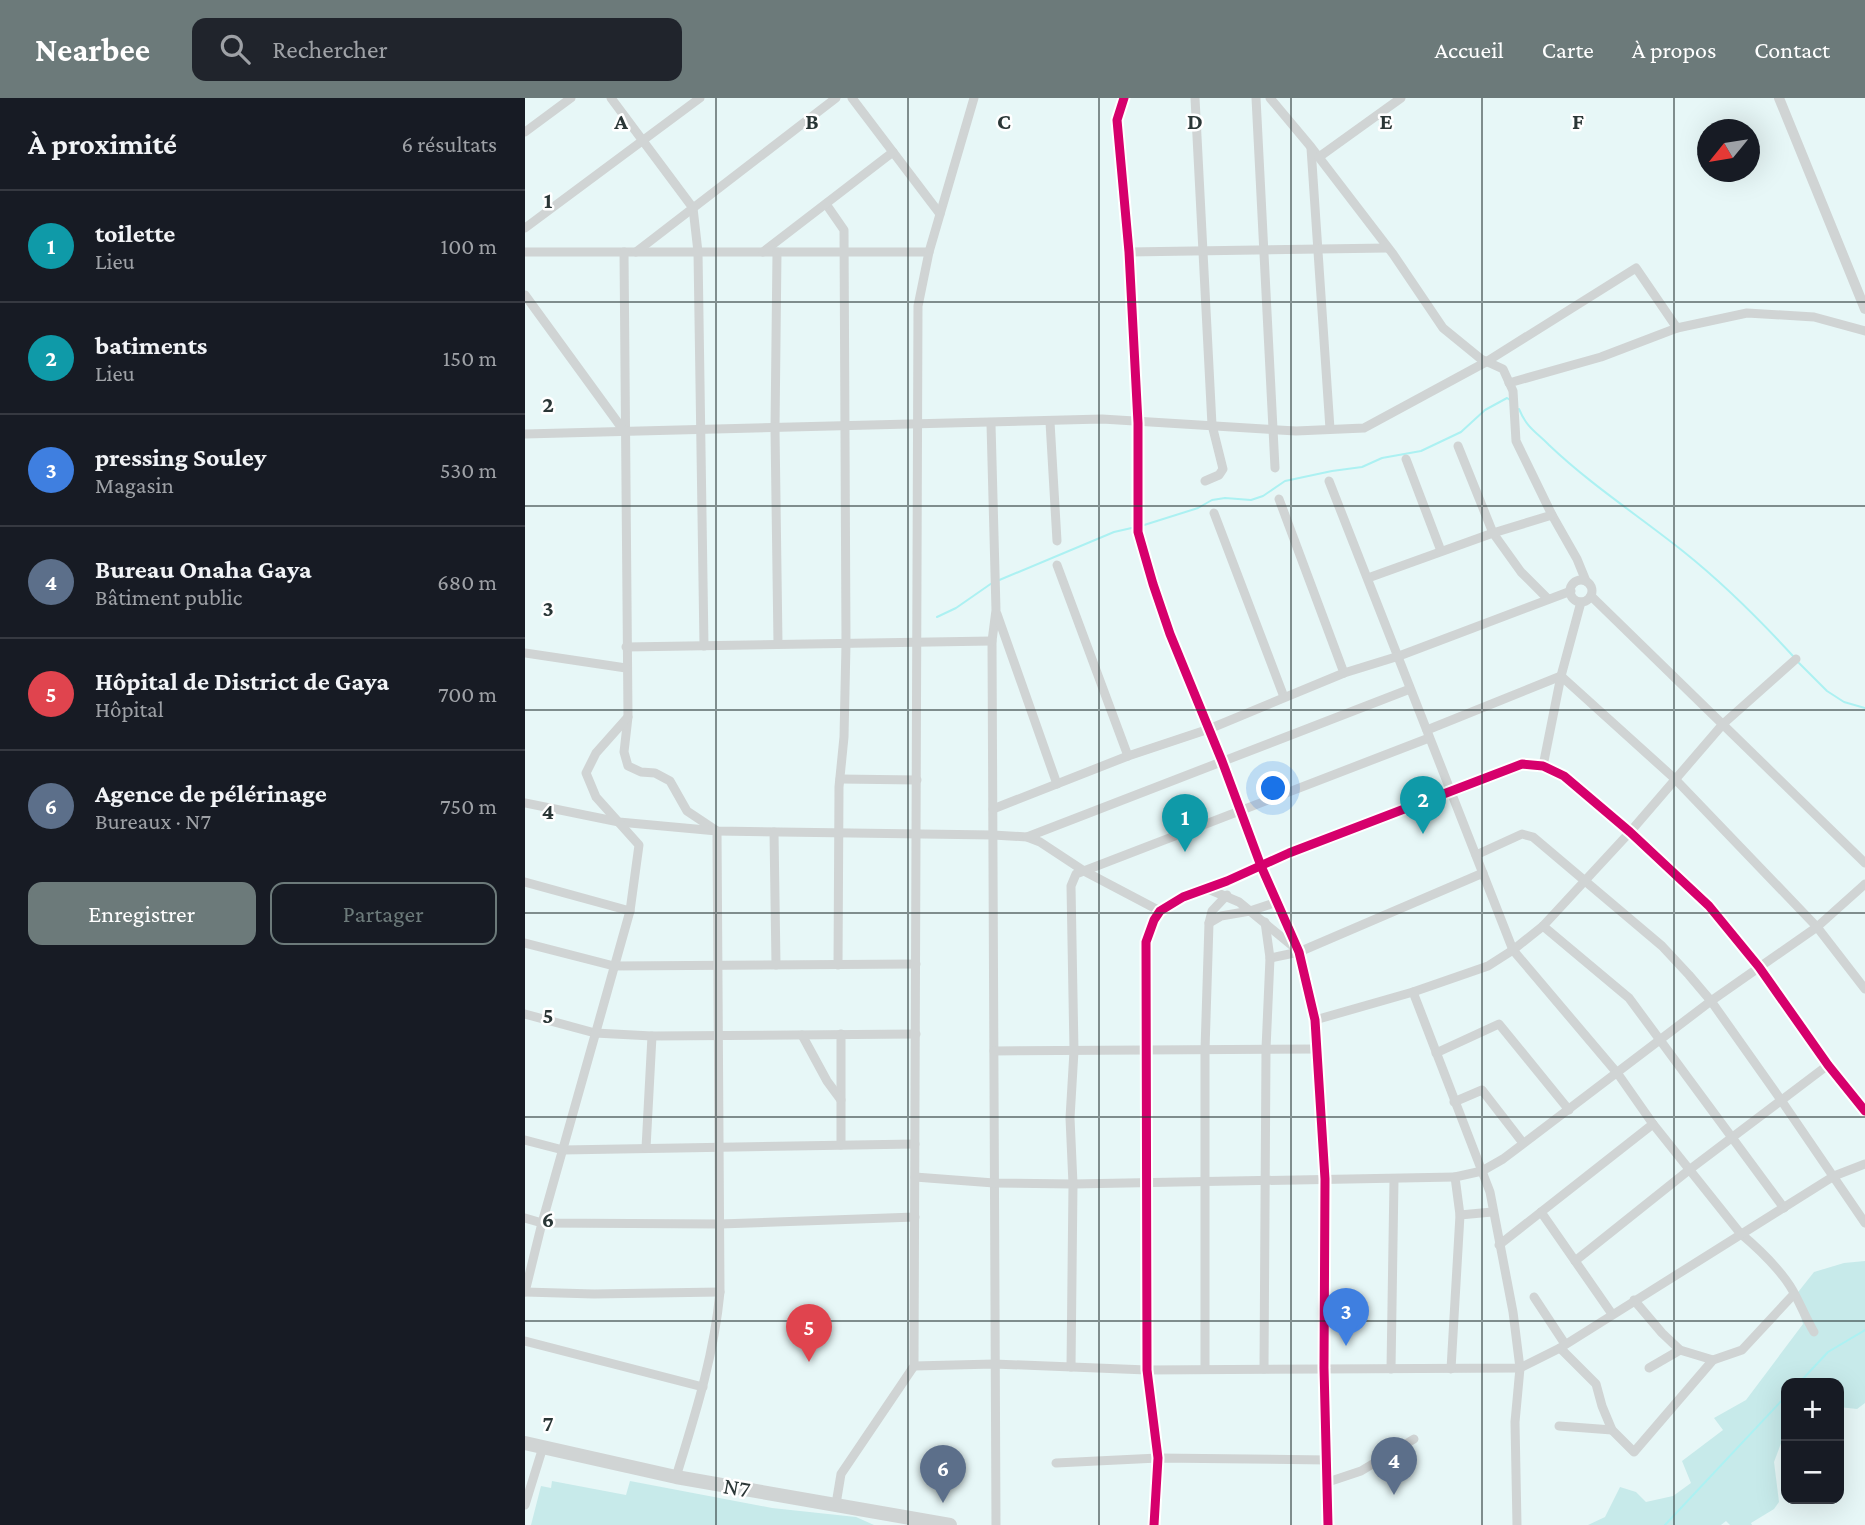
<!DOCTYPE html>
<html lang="fr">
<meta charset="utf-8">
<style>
body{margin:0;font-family:"Crimson Pro",serif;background:#20242c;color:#f1f3f6}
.controls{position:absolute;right:21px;bottom:21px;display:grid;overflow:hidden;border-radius:14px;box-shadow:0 7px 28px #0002}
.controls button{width:63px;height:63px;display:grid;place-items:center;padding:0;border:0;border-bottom:2px solid #363941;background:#171b24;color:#f1f3f6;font:35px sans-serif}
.compass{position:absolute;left:1172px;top:21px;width:63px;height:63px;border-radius:50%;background:#171b24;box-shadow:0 7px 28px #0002;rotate:240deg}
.you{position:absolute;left:749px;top:691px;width:24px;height:24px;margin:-18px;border:5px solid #fff;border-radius:50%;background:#1a73e8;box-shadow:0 0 0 10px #1a73e833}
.badge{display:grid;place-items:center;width:46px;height:46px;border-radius:50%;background:#6c7a7a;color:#fff;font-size:23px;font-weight:700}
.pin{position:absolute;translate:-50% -58px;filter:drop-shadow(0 2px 4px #0008)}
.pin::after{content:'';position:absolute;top:37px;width:24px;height:21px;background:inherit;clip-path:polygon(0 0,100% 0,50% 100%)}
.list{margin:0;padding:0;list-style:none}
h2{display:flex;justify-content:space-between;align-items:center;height:91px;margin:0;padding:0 28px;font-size:30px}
h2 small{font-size:23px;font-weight:400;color:#9ea1a6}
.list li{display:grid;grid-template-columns:46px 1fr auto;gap:21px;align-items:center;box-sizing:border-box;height:112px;padding:0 28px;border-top:2px solid #363941}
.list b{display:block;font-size:26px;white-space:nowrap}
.list p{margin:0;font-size:23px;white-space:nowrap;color:#9ea1a6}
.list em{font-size:23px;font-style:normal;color:#9ea1a6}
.actions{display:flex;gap:14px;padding:21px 28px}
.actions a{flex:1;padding:16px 0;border:2px solid #6c7a7a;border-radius:14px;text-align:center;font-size:24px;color:#6c7a7a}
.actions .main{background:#6c7a7a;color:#fff}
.icon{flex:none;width:38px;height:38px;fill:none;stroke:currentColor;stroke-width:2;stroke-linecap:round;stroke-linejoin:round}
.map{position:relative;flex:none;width:1340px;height:1427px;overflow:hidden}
header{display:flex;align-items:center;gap:42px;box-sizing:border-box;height:98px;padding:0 35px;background:#6c7a7a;color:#fff}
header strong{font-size:33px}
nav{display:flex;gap:38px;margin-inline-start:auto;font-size:24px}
.search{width:490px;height:63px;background:#20242c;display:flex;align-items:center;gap:18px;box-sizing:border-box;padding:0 24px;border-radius:14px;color:#9ea1a6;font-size:26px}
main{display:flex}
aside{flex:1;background:#171b24}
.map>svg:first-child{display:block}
</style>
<header>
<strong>Nearbee</strong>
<div class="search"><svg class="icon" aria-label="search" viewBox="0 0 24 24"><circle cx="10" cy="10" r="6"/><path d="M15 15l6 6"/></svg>Rechercher</div>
<nav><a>Accueil</a><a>Carte</a><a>À propos</a><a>Contact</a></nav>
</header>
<main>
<aside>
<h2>À proximité<small>6 résultats</small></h2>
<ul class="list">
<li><span class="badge" style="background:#0f9aa8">1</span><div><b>toilette</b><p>Lieu</p></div><em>100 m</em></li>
<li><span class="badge" style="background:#0f9aa8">2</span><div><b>batiments</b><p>Lieu</p></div><em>150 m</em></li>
<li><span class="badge" style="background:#3f7fe0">3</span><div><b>pressing Souley</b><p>Magasin</p></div><em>530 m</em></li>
<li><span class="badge" style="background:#5c6f8a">4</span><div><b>Bureau Onaha Gaya</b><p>Bâtiment public</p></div><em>680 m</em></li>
<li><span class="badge" style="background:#e0444e">5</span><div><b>Hôpital de District de Gaya</b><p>Hôpital</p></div><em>700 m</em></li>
<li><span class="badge" style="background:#5c6f8a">6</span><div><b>Agence de pélérinage</b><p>Bureaux · N7</p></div><em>750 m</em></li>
</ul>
<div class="actions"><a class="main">Enregistrer</a><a>Partager</a></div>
</aside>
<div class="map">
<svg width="1340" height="1427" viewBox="0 0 1340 1427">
<rect width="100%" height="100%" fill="#e7f7f7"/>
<g fill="#c7eaea">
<polygon points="1340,1163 1340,1305 1332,1311 1314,1309 1314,1285 1261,1285 1261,1332 1249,1364 1254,1404 1249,1411 1226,1425 1227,1427 1205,1427 1201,1423 1196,1427 1063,1427 1080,1419 1095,1389 1111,1394 1121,1404 1148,1398 1166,1385 1157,1363 1198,1332 1189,1320 1221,1302 1278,1226 1270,1198 1289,1174 1319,1165"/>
<polygon points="27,1383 101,1397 105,1383 247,1410 331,1419 349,1427 6,1427 16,1388 26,1390"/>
</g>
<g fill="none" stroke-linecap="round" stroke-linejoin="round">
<g stroke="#acf1f2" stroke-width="2">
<path d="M994,311C1002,330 1010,333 1024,347C1066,387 1114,418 1159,454C1199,486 1234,521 1268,558"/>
<polyline points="616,428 673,410 687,402 700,400 726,402 738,398 760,383 807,373 837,369 857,360 896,353 936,334 960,312 982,300 985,302"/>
<polyline points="472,483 589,434 611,429"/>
<polyline points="412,519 431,510 467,485"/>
<polyline points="1274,565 1302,593 1319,604 1340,610"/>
<polyline points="1274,1285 1303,1254 1340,1232"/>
<polyline points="1140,1427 1261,1298"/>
</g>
<g stroke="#d0d4d4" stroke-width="9">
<polyline points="86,0 168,110 173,154 179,548"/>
<polyline points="327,0 415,116"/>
<polyline points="599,0 592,22 604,154 613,325 613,434 628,486 645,536 697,663 736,768 774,854 790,922 800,1081 799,1270 803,1427"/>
<polyline points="670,0 687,327 698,371 694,377 680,383"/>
<polyline points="731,0 750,370"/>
<polyline points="745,0 786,49 868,156 918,230 956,261 978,271 988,293 991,343 1027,417 1052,461 1061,483"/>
<polyline points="0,34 46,0"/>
<polyline points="786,50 805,331"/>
<polyline points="794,59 876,0"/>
<polyline points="301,106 319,132 321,546 319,639 314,689 313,867"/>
<polyline points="0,130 175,0"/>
<polyline points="0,154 404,154"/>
<polyline points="99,154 103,619 99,654 103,668 116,674 130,675 145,683 162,713 192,733 468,737 502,739 515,744 559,773 635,813"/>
<polyline points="111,154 311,0"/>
<polyline points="238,154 368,54"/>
<polyline points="252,154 250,331 253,546"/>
<polyline points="604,154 862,150"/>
<polyline points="0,197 99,333"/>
<polyline points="984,285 1076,259 1152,230 1222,215 1289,219 1340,233"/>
<polyline points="525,324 532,443"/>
<polyline points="466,326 471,512 467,543 471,1427"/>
<polyline points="0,336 577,321 771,333 839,330 961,264 1111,170 1152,230"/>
<polyline points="933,348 968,435 996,474 1023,501"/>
<polyline points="881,361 916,453"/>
<path d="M804,383L988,852L1093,976L1128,1026L1215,1135C1234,1151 1252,1168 1265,1188C1274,1202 1280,1219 1289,1234"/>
<polyline points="754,401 819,575"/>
<polyline points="689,415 759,599"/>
<polyline points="532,467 603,658"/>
<polyline points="843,480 968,435 1027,417"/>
<circle cx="1056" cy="493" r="11"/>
<polyline points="1066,498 1340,765"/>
<polyline points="472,516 532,686"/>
<polyline points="101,549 467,543"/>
<polyline points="0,555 101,570"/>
<polyline points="902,632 1036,578 1150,681 1292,829 1340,891"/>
<polyline points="1018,668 1036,578 1056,504"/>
<polyline points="315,681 392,682"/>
<path d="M0,705L94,724L192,733L195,1194C189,1258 170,1317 151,1379"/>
<polyline points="468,711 603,658 684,631 819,575 874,558 1046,493"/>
<polyline points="249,734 251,867"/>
<polyline points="502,739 885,591"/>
<polyline points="951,757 997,736 1008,739 1137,848 1164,877 1186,903 1256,1002 1340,1125"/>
<polyline points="0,784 105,813"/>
<polyline points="683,791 714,804 770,850"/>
<polyline points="684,825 696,818 725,813 752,804"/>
<polyline points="1018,828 1104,900 1259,1110"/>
<polyline points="0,845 89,868 391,866"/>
<polyline points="745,860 774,854 958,775"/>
<polyline points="888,894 965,1094 988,1214 995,1270 990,1324 992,1427"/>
<polyline points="0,916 70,935 127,938 391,936"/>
<polyline points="790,922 888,894 963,868 988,852 1018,828 1105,734 1198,626 1271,561"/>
<polyline points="316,936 316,1047"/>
<polyline points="277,937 302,983 316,1002"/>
<polyline points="469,953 792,951"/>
<polyline points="911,955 974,926 1044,1012"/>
<polyline points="929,1004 957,992 998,1045"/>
<polyline points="0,1042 38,1052 390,1046"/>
<polyline points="121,1050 127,938"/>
<polyline points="390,1079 469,1085 548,1086 930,1079"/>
<polyline points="1016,1114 1087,1216"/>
<polyline points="935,1117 967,1114"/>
<polyline points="0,1120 17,1125 195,1126 390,1119"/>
<polyline points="974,1147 1128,1026"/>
<polyline points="1050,1163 1164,1072 1303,967"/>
<polyline points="0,1194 17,1125 105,813 114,747 71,699 61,675 71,655 103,619"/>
<polyline points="0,1194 69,1196 195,1194"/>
<polyline points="1009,1199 1040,1246"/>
<polyline points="1109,1202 1137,1235 1155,1252 1188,1262 1217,1252 1269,1196"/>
<polyline points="0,1243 178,1289"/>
<polyline points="1035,1250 1071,1286 1077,1308 1087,1332 1109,1354 1188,1262"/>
<polyline points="389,1268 469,1266 622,1272 995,1270 1035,1250 1309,1078 1340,1066"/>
<polyline points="546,1269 548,1086 545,1020 549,953 546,788 551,776 904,640"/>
<polyline points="1124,1270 1155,1252"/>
<polyline points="680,1271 680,952 684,825 687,813 702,797"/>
<polyline points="739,1271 741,951 745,860 740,824"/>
<polyline points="866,1271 869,1082"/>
<polyline points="926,1271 935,1117 930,1079 957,1073 978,1061 1186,903 1292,829 1340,786"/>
<polyline points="1034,1328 1087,1332"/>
<polyline points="531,1365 633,1360 803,1362"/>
<polyline points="803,1384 836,1373 889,1341"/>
<polyline points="311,1406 316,1376 389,1268 393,208 404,154 449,0"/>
<polyline points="0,1407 18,1349"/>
<polyline points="629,1427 633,1360 622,1272 621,844 629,822 635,813 658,799 702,783 764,755 997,666 1018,668 1039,678 1105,734 1184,808 1234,869 1303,967 1340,1013"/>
</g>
<polyline stroke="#d0d4d4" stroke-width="10" points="1254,0 1340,211"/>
<polyline stroke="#d0d4d4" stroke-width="14" points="0,1345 151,1379 425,1427"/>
<defs>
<g id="cycleway">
<polyline points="599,0 592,22 604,154 613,325 613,434 628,486 645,536 697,663 736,768 774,854 790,922 800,1081 799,1270 803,1427"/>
<polyline points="629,1427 633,1360 622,1272 621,844 629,822 635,813 658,799 702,783 764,755 997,666 1018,668 1039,678 1105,734 1184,808 1234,869 1303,967 1340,1013"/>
</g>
</defs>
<use href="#cycleway" stroke="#fff" stroke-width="13"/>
<use href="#cycleway" stroke="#d6006c" stroke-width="9"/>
</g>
<path fill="none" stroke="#2a3636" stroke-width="2" stroke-opacity="0.55" d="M191,0V1427M383,0V1427M574,0V1427M766,0V1427M957,0V1427M1149,0V1427M0,204H1340M0,408H1340M0,612H1340M0,815H1340M0,1019H1340M0,1223H1340"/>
<g text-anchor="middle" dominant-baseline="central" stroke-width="5" stroke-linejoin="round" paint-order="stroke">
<g font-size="24" fill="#2a3636" stroke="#fff">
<text transform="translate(212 1389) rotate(10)">N7</text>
</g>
</g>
<g font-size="23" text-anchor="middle" font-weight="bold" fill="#2a3636" stroke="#fff" stroke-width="5" stroke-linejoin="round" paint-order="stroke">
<text x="96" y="31">A</text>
<text x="287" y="31">B</text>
<text x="479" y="31">C</text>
<text x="670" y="31">D</text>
<text x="861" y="31">E</text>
<text x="1053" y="31">F</text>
<text x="23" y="110">1</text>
<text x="23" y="314">2</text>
<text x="23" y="518">3</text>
<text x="23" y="721">4</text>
<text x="23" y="925">5</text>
<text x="23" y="1129">6</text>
<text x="23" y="1333">7</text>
</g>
</svg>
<div class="controls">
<button>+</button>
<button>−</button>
</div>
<svg class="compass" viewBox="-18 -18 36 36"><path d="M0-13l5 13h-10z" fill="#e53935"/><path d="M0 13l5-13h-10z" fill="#9ea1a6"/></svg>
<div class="you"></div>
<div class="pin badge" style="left:660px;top:754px;background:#0f9aa8">1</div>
<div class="pin badge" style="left:898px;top:736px;background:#0f9aa8">2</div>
<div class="pin badge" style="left:821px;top:1248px;background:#3f7fe0">3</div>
<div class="pin badge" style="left:869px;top:1397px;background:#5c6f8a">4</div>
<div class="pin badge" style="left:284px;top:1264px;background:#e0444e">5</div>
<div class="pin badge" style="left:418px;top:1405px;background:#5c6f8a">6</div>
</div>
</main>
